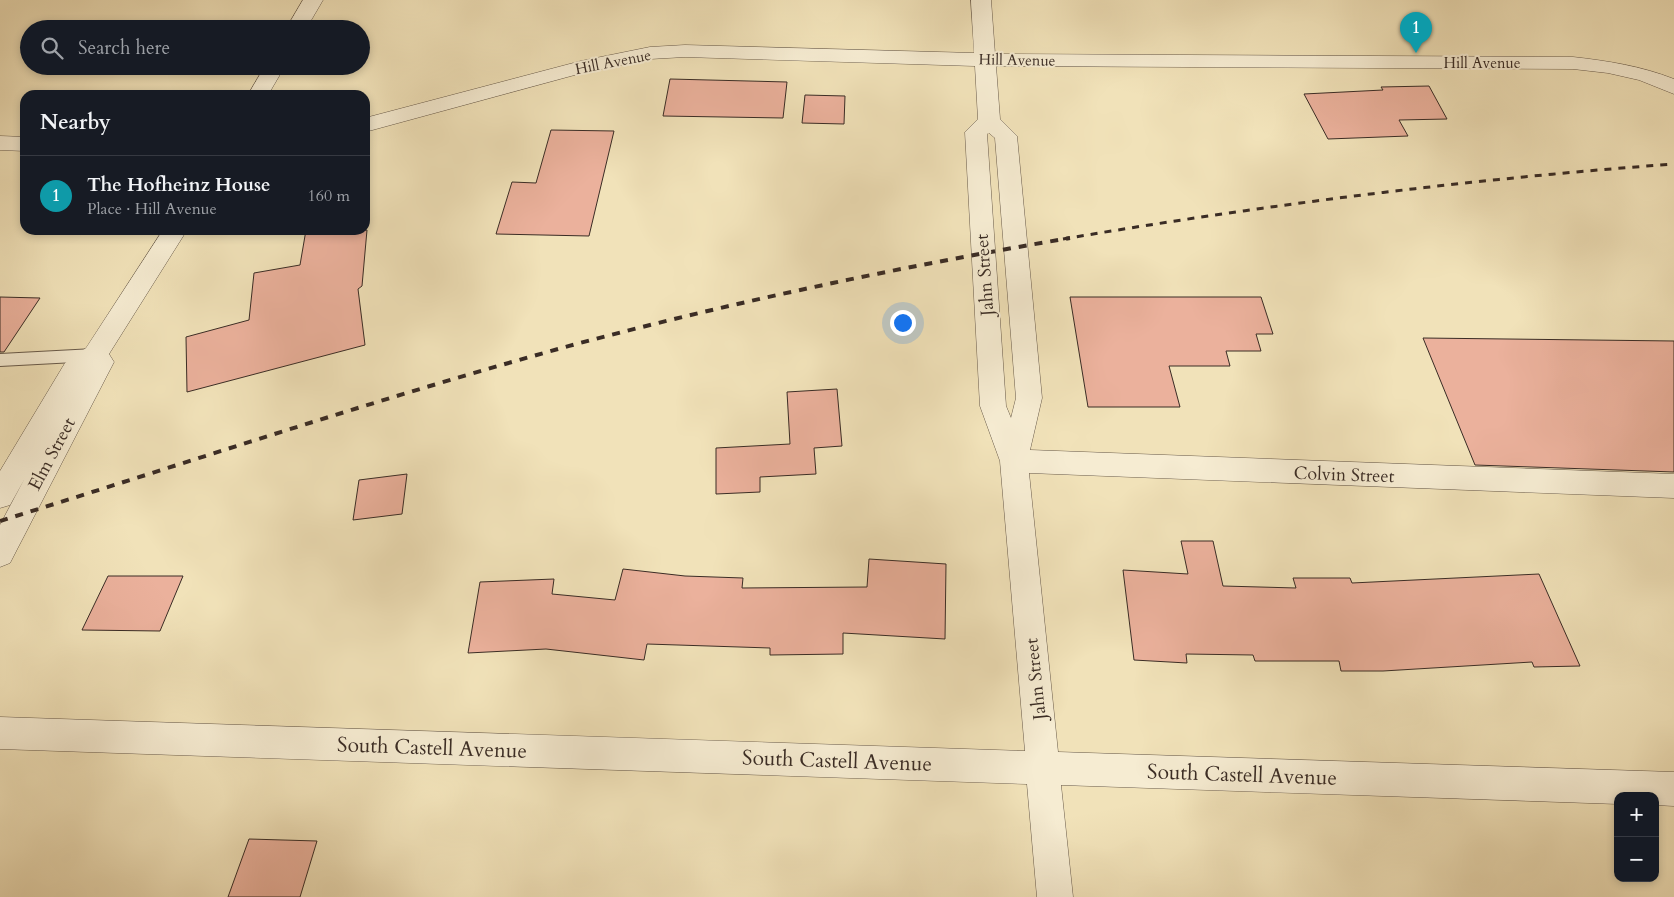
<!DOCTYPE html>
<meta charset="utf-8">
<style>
body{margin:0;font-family:Cardo,serif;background:#20242c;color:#f1f3f6}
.controls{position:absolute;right:15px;bottom:15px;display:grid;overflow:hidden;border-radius:10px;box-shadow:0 2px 8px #0003}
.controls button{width:45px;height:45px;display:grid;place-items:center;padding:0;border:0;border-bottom:1px solid #363941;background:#171b24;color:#f1f3f6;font:25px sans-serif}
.you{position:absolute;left:902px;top:322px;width:18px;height:18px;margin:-12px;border:4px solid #fff;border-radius:50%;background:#1a73e8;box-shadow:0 0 0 8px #1a73e833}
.badge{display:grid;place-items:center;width:32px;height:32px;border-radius:50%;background:#c59692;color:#fff;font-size:16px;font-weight:700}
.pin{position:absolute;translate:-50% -41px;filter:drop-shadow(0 1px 2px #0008)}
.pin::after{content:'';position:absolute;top:26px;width:18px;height:15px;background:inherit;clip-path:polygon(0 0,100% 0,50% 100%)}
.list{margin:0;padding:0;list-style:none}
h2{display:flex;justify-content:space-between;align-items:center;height:65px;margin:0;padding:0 20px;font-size:21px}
h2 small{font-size:16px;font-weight:400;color:#9ea1a6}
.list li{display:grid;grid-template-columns:32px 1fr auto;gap:15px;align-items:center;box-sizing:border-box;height:80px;padding:0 20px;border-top:1px solid #363941}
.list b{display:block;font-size:19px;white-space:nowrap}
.list p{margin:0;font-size:16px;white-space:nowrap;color:#9ea1a6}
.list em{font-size:16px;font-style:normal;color:#9ea1a6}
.icon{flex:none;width:28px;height:28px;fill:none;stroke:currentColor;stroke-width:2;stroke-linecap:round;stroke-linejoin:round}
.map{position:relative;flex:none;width:1674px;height:897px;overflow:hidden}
.search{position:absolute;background:#171b24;box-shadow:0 2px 8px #0003;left:20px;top:20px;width:350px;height:55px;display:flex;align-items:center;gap:12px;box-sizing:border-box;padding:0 18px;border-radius:28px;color:#9ea1a6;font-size:19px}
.panel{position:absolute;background:#171b24;box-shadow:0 2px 8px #0003;left:20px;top:90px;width:350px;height:145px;border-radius:15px}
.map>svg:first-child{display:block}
</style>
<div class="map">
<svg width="1674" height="897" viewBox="0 0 1674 897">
<rect width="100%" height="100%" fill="#f1e2b9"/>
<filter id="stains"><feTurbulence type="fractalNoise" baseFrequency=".004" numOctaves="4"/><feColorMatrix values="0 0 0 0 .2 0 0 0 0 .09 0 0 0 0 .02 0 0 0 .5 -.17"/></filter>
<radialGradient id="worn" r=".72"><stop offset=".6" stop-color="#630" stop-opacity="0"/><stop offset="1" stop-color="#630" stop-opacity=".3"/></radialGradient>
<g fill="#ebb19c" stroke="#3a2c25">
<polygon points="670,79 787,82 783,118 663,116"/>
<polygon points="1429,86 1447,119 1399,120 1408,136 1328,139 1304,94 1383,90 1381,87"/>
<polygon points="805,95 845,96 844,124 802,123"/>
<polygon points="551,130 614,131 589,236 496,234 512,182 536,183"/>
<polygon points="306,230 367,230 362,286 358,289 365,345 187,392 186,337 249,320 254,273 300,265"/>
<polygon points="0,297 40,298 4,352 0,352"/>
<polygon points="1070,297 1261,297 1273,334 1256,334 1261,351 1226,351 1230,366 1169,366 1180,407 1088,407"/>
<polygon points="1423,338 1674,341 1674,472 1475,465"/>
<polygon points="837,389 842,446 814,448 816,474 760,477 760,492 716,494 716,448 790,444 787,392"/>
<polygon points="407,474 402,514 353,520 359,480"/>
<polygon points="1181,541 1213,541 1223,586 1296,588 1293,578 1350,578 1352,583 1539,574 1580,666 1534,667 1532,662 1383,671 1341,671 1339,661 1255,661 1253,655 1186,654 1187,663 1134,660 1123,570 1188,574"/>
<polygon points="869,559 946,564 945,639 843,633 843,654 770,655 770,648 647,644 644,660 546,649 468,653 480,582 554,579 552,594 615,600 623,569 685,576 743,578 742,588 867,587"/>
<polygon points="108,576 183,576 160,631 82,630"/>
<polygon points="249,839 317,841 300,897 228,897"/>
</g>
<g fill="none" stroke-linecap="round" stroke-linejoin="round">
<defs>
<polygon id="lane" points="94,349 99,351 101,355 99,359 94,361 0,366 0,354"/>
<g id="street">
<polygon points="303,0 323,0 306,29 286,29"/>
<path d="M971,0H991L995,54L1573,57C1608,61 1641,66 1674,79V94L1639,80L1608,73L1573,69L996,66L1000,119L1017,136L1042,398L1030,450L1674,474V498L1029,473L1058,752L1674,772V806L1655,805V796H1618V804L1061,785L1073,897H1037L1027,784L0,749V717L1025,751L1000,461L980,406L965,132L978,119L975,66L685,57L650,59L582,73L365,132V118L581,61L650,47L685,45L974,53ZM989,133L995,138L1016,398L1011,418L1006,406L987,134Z"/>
<polygon points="265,66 285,66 268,95 248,95"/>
<polygon points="0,136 25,137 25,151 0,150"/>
<polygon points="163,230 187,230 109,354 114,362 10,563 0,567 0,525 25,478 10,505 0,508 0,471 65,363 86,348"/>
</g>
</defs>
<use href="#lane" stroke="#685a4a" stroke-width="2"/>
<use href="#street" stroke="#685a4a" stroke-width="1"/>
<use href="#lane" fill="#f6ecd2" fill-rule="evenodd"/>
<use href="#street" fill="#f6ecd2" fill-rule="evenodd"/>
<path stroke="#3a2c25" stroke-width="3" stroke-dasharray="7 7" stroke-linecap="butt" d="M1063,239C1265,205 1469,179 1674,164"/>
<path stroke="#3a2c25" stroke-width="4" stroke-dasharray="8 8" stroke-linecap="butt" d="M0,521C193,461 385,396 580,343C742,300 905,266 1070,238"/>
</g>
<g text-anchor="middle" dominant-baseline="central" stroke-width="4" stroke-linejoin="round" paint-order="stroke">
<g font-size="15" fill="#3a2c25" stroke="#f6ecd2">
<text transform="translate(1017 60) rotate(1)">Hill Avenue</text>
<text transform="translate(613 62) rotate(-11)">Hill Avenue</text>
<text x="1482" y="63">Hill Avenue</text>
</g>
<g font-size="18" fill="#3a2c25" stroke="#f6ecd2">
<text transform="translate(985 275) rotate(-94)">Jahn Street</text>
<text transform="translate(52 454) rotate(-62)">Elm Street</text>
<text transform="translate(1344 475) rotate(2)">Colvin Street</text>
<text transform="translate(1036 679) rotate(-96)">Jahn Street</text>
</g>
<g font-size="21" fill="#3a2c25" stroke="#f6ecd2">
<text transform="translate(432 748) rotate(2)">South Castell Avenue</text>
<text transform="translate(837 761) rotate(2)">South Castell Avenue</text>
<text transform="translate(1242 775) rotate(2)">South Castell Avenue</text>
</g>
</g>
<rect width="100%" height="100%" filter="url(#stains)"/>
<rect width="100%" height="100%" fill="url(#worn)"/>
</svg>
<div class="controls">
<button>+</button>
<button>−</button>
</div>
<div class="you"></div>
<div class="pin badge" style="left:1416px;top:53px;background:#0f9aa8">1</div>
<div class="search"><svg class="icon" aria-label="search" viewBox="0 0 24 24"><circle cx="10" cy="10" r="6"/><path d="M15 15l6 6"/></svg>Search here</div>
<section class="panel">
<h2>Nearby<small></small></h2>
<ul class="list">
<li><span class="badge" style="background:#0f9aa8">1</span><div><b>The Hofheinz House</b><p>Place · Hill Avenue</p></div><em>160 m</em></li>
</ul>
</section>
</div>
